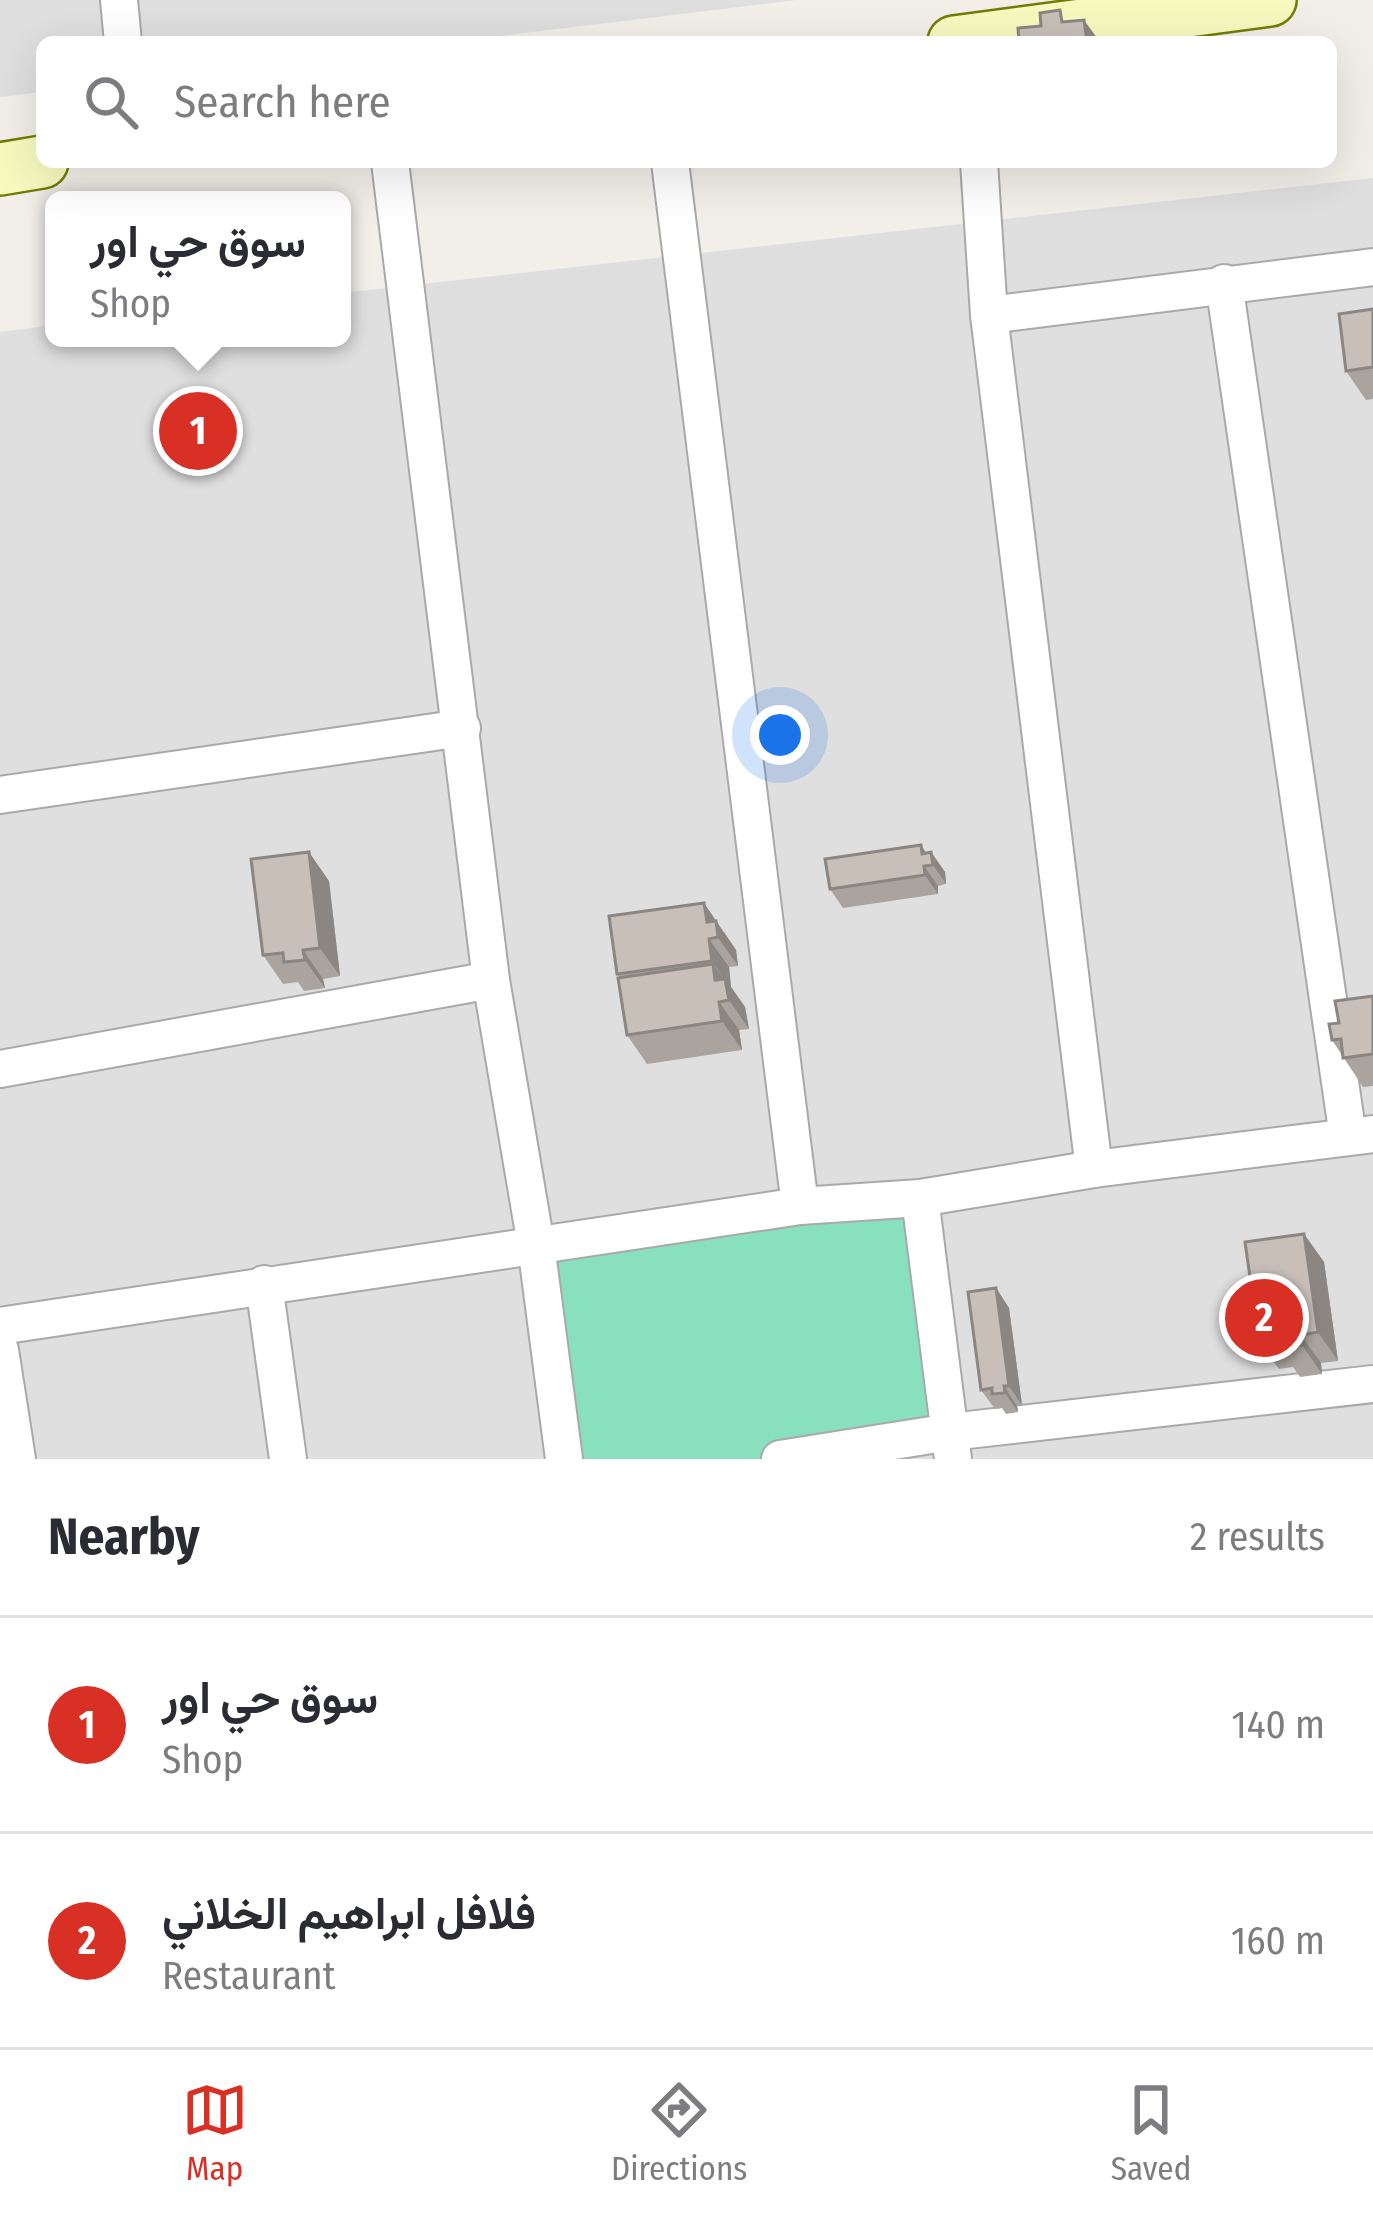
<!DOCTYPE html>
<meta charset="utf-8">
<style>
body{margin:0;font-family:"Fira Sans Condensed",Vazirmatn,sans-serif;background:#f7f7f7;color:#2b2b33}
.you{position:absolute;left:780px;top:735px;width:42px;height:42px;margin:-30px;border:9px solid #fff;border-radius:50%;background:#1a73e8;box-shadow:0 0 0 18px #1a73e833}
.badge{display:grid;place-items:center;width:78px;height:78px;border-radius:50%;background:#d93025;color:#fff;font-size:39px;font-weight:700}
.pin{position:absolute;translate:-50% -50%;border:6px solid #fff;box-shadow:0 3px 12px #0006}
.popup{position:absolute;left:45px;top:191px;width:306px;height:156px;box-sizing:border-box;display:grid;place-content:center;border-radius:18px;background:#fff;filter:drop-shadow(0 3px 9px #0005);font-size:39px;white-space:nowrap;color:#7c7c81}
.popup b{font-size:45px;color:#2b2b33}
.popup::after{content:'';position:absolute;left:50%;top:100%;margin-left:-24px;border:24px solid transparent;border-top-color:#fff}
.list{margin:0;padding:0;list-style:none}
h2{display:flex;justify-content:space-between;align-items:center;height:156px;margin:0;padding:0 48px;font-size:51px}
h2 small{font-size:39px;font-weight:400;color:#7c7c81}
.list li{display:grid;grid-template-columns:78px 1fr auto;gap:36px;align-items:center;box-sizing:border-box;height:216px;padding:0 48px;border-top:3px solid #e1e1e2}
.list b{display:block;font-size:45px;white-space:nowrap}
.list p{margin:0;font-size:39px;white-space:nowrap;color:#7c7c81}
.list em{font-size:39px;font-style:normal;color:#7c7c81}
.icon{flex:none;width:66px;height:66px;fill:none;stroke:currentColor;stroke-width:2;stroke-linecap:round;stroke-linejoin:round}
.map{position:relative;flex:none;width:1373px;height:1459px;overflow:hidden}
.search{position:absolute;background:#fff;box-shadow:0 12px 48px #0002;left:36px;right:36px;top:36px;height:132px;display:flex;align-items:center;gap:30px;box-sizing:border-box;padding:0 42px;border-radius:18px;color:#7c7c81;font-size:45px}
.sheet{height:588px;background:#fff}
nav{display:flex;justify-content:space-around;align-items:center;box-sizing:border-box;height:168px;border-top:3px solid #e1e1e2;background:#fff;font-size:33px;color:#7c7c81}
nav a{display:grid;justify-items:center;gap:6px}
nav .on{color:#d93025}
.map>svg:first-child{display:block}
</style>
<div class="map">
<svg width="1373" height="1459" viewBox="0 0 1373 1459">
<rect width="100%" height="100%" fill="#f2efe9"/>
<g fill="#e0dfdf">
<polygon points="0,0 796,0 451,42 42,42 42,92 0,97"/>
<polygon points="1373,178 1373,1459 0,1459 0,332 54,325 54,338 342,338 342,293"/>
</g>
<polygon fill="#88e0be" points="920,1198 950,1432 779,1459 564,1459 536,1245"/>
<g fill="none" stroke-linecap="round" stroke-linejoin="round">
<defs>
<g id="street">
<polyline points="119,0 123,42"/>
<polyline points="390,162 491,980 536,1245 564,1459"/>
<polyline points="670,162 800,1206"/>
<polyline points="979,162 989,315 1094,1169"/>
<polyline points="1224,283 1348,1137"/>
<polyline points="989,315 1373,267"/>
<polyline points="0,795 462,728"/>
<polyline points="0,1069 491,980"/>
<polyline points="920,1198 953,1459"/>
<polyline points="264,1284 288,1459"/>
<polyline points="0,1326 800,1206 920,1198 1094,1169 1373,1134"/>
<polyline points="0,1350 17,1459"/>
<polyline points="780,1459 950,1432 1373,1384"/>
</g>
<g id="secondary">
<polyline points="954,42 1270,0"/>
<polyline points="0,169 42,162"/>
</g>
</defs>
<use href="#street" stroke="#a9a9a9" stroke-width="40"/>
<use href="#secondary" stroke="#707d05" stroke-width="56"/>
<use href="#street" stroke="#fff" stroke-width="36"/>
<use href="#secondary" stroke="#f7fabf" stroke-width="51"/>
</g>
<g fill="#aba49e">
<polygon points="1373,309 1373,399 1366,400 1346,371"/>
<polygon points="921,845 926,853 931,852 945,872 946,884 938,886 938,894 843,908 830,889"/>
<polygon points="329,881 340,976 323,979 325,988 304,991 298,982 283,984 263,955"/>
<polygon points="724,932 736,950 738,966 729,967 731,987 745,1007 749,1029 739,1030 742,1050 647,1064 627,1035 620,978 617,974"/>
<polygon points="1373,996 1373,1086 1363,1087 1332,1040 1339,1023"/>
<polygon points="1304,1234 1324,1262 1338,1361 1321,1363 1322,1374 1300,1377 1293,1367 1279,1369 1259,1341"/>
<polygon points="996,1288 1009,1308 1022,1405 1017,1406 1018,1412 1006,1414 1002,1408 995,1409 981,1390"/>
</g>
<g fill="#8b8681">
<polygon points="1084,20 1100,42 1087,42"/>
<polygon points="921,845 932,862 931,852 945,872 946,884 933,865 922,854"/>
<polygon points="309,852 329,881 340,976 320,948"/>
<polygon points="924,866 938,886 938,894 925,875"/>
<polygon points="704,903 736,950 738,966 707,922"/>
<polygon points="709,939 729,967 731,987 745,1007 749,1029 715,980 713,964 726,982 712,961"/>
<polygon points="303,950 323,979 325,988 305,960"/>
<polygon points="719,1002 739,1030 742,1050 722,1021"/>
<polygon points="1304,1234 1324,1262 1338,1361 1318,1332"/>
<polygon points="996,1288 1009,1308 1022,1405 1009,1386"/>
<polygon points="1301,1335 1321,1363 1322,1374 1302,1345"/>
<polygon points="1004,1386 1017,1406 1018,1412 1005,1393"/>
</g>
<g fill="#c7bfb8" stroke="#8b8681" stroke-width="3">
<polygon points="1060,10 1062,22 1084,20 1087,42 1019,42 1018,28 1041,26 1040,13"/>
<polygon points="1373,309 1373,367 1346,371 1339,314"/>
<polygon points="921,845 922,854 931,852 933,865 924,866 925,875 830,889 825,859"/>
<polygon points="309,852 320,948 303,950 305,960 284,962 283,953 263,955 251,859"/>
<polygon points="704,903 707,922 716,921 718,937 709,939 712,961 617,974 609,916"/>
<polygon points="713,964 715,980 725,979 729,1000 719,1002 722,1021 627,1035 618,978"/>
<polygon points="1373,996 1373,1054 1343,1058 1341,1039 1332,1040 1329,1024 1339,1023 1335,1001"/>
<polygon points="1304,1234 1318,1332 1301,1335 1302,1345 1280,1349 1279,1338 1259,1341 1245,1242"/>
<polygon points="996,1288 1009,1386 1004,1386 1005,1393 992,1394 992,1388 981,1390 968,1292"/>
</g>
</svg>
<div class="you"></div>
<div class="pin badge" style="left:198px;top:431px">1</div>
<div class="popup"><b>سوق حي اور</b>Shop</div>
<div class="pin badge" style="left:1264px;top:1318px">2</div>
<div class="search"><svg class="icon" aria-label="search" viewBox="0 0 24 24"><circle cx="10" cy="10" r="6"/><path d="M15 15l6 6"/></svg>Search here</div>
</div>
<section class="sheet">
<h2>Nearby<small>2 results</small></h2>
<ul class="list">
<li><span class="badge">1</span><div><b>سوق حي اور</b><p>Shop</p></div><em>140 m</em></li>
<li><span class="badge">2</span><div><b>فلافل ابراهيم الخلاني</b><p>Restaurant</p></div><em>160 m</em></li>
</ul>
</section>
<nav>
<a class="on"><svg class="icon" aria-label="map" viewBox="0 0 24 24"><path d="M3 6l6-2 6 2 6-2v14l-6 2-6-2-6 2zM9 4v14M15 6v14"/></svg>Map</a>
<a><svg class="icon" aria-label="directions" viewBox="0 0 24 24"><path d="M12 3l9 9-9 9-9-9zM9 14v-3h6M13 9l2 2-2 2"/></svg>Directions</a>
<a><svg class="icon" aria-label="saved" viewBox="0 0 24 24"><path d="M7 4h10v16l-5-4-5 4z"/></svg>Saved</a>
</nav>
